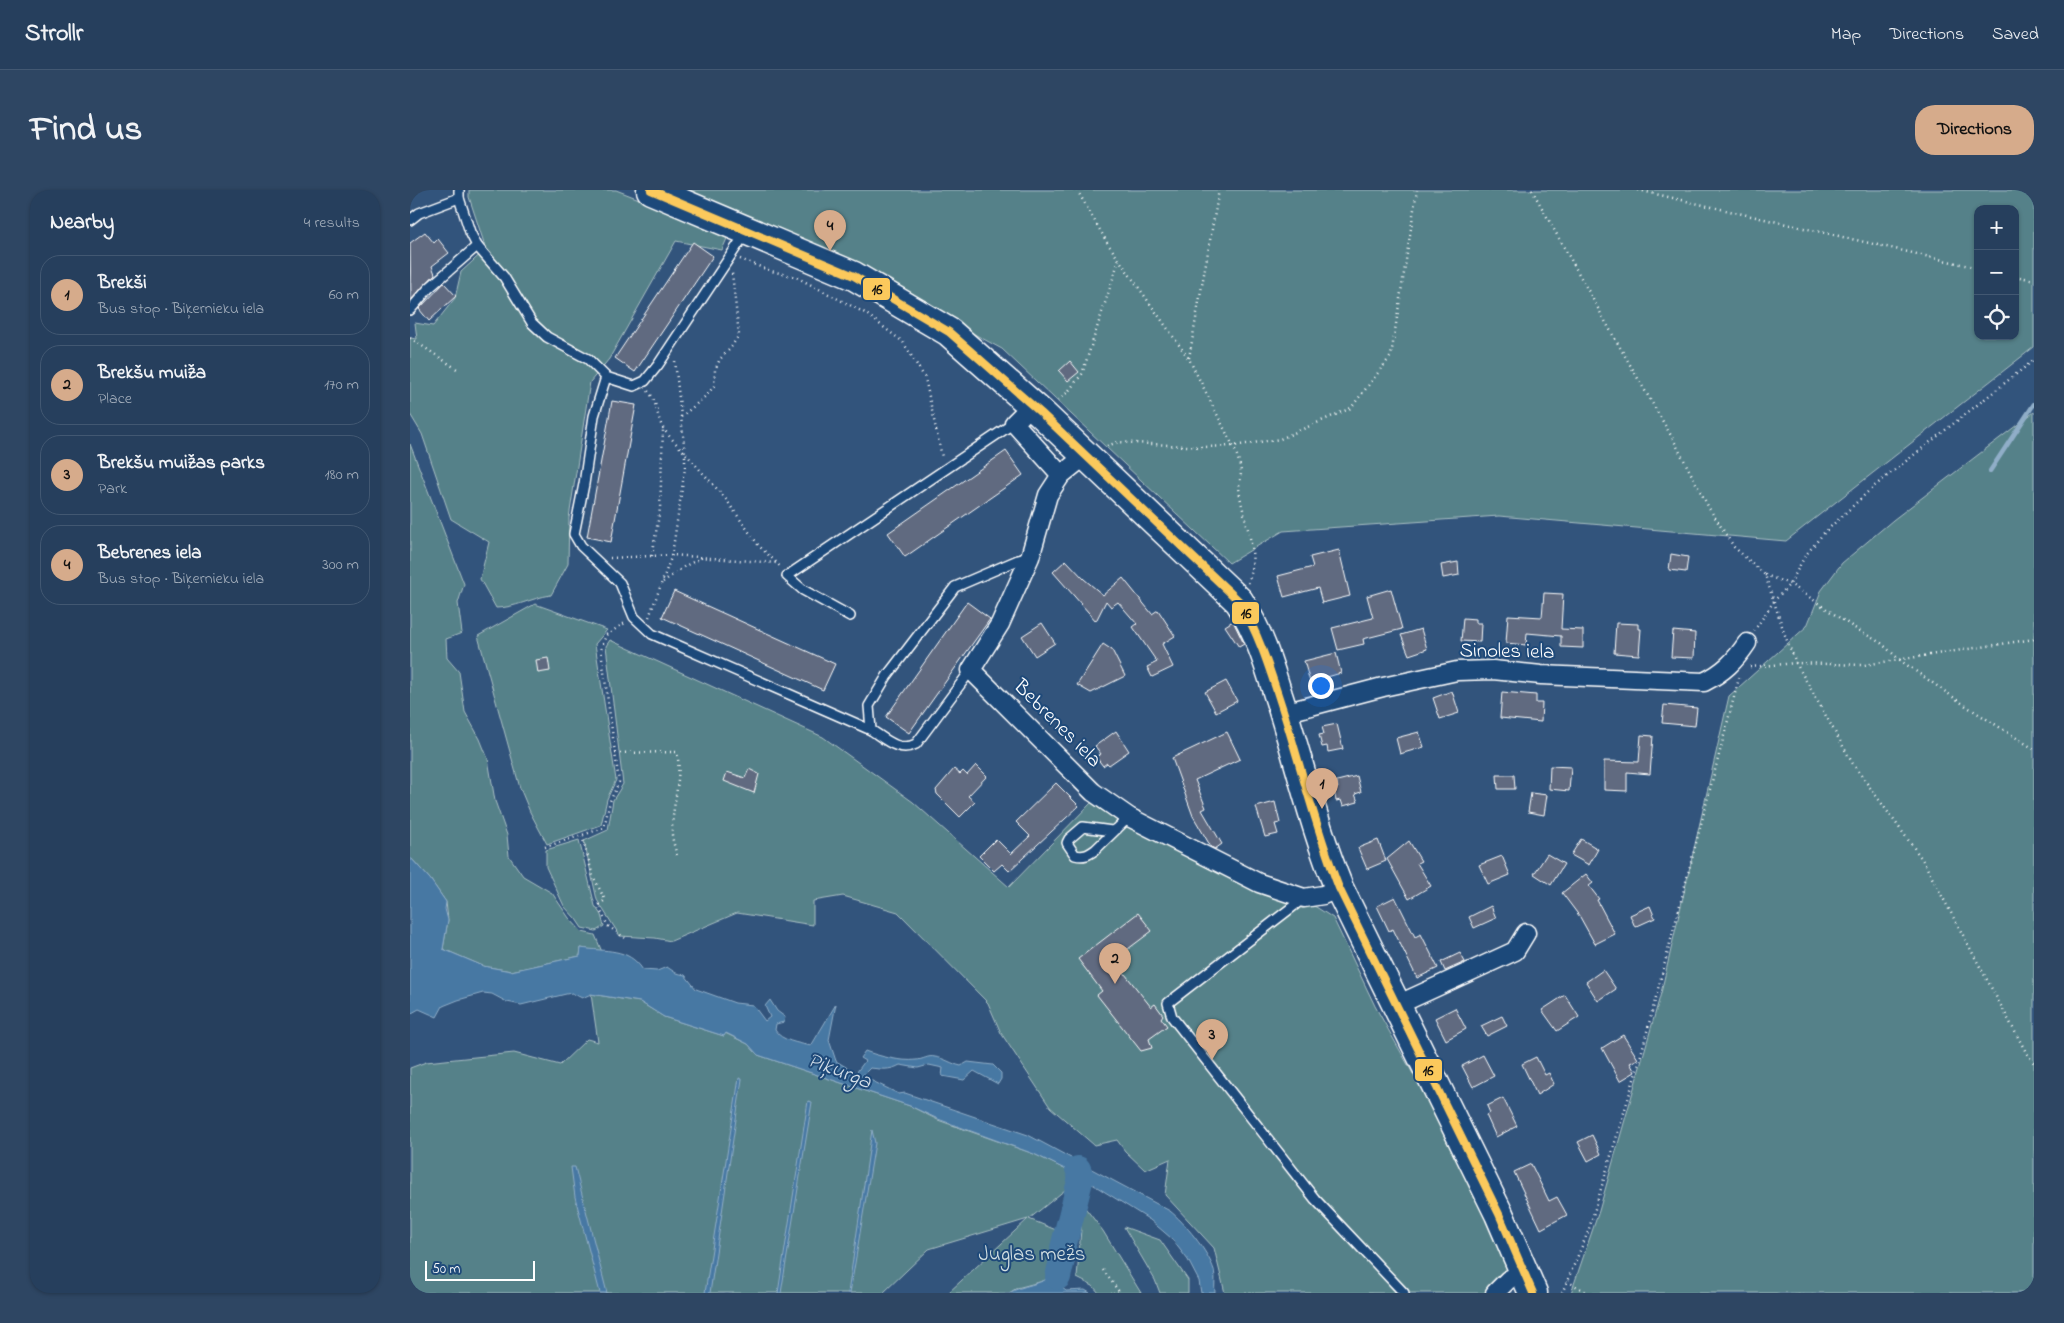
<!DOCTYPE html>
<meta charset="utf-8">
<style>
body{margin:0;font-family:"Indie Flower",sans-serif;background:#2e4663;color:#f1f3f6}
.controls{position:absolute;right:15px;top:15px;display:grid;overflow:hidden;border-radius:10px;box-shadow:0 1px 4px #0004}
.controls button{width:45px;height:45px;display:grid;place-items:center;padding:0;border:0;border-bottom:1px solid #425872;background:#263f5d;color:#f1f3f6;font:25px sans-serif}
.scale{position:absolute;left:15px;bottom:12px;width:110px;box-sizing:border-box;padding-left:5px;border:2px solid #fff;border-top:0;font-size:14px;line-height:18px;white-space:nowrap;color:#fff;-webkit-text-stroke:4px #1f4a7a;paint-order:stroke}
.you{position:absolute;left:910px;top:495px;width:18px;height:18px;margin:-12px;border:4px solid #fff;border-radius:50%;background:#1a73e8;box-shadow:0 0 0 8px #1a73e833}
.badge{display:grid;place-items:center;width:32px;height:32px;border-radius:50%;background:#d6ab8b;color:#111;font-size:16px;font-weight:700}
.pin{position:absolute;translate:-50% -41px;filter:drop-shadow(0 1px 2px #0008)}
.pin::after{content:'';position:absolute;top:26px;width:18px;height:15px;background:inherit;clip-path:polygon(0 0,100% 0,50% 100%)}
.list{margin:0;padding:0;list-style:none}
h2{display:flex;justify-content:space-between;align-items:center;height:65px;margin:0;padding:0 20px;font-size:21px}
h2 small{font-size:16px;font-weight:400;color:#a4afbc}
.list li{display:grid;grid-template-columns:32px 1fr auto;gap:15px;align-items:center;box-sizing:border-box;height:80px;margin:0 10px 10px;padding:0 10px;border:1px solid #425872;border-radius:20px}
.list b{display:block;font-size:19px;white-space:nowrap}
.list p{margin:0;font-size:16px;white-space:nowrap;color:#a4afbc}
.list em{font-size:16px;font-style:normal;color:#a4afbc}
.icon{flex:none;width:28px;height:28px;fill:none;stroke:currentColor;stroke-width:2;stroke-linecap:round;stroke-linejoin:round}
.map{position:relative;flex:none;width:1624px;height:1103px;overflow:hidden;border-radius:20px}
header{display:flex;align-items:center;gap:30px;box-sizing:border-box;height:70px;padding:0 25px;background:#263f5d;border-bottom:1px solid #425872}
header strong{font-size:24px}
nav{display:flex;gap:28px;margin-inline-start:auto;font-size:18px}
.intro{display:flex;align-items:center;justify-content:space-between;box-sizing:border-box;height:120px;padding:0 30px}
h1{margin:0;font-size:35px}
.button{padding:12px 22px;border-radius:20px;background:#d6ab8b;color:#111;font-size:18px;font-weight:700}
main{display:flex;gap:30px;padding:0 30px}
aside{flex:1;background:#263f5d;border-radius:20px;box-shadow:0 1px 4px #0004}
.map>svg:first-child{display:block}
</style>
<header>
<strong>Strollr</strong>
<nav><a>Map</a><a>Directions</a><a>Saved</a></nav>
</header>
<div class="intro"><h1>Find us</h1><a class="button">Directions</a></div>
<main>
<aside>
<h2>Nearby<small>4 results</small></h2>
<ul class="list">
<li><span class="badge">1</span><div><b>Brekši</b><p>Bus stop · Biķernieku iela</p></div><em>60 m</em></li>
<li><span class="badge">2</span><div><b>Brekšu muiža</b><p>Place</p></div><em>170 m</em></li>
<li><span class="badge">3</span><div><b>Brekšu muižas parks</b><p>Park</p></div><em>180 m</em></li>
<li><span class="badge">4</span><div><b>Bebrenes iela</b><p>Bus stop · Biķernieku iela</p></div><em>300 m</em></li>
</ul>
</aside>
<div class="map">
<svg width="1624" height="1103" viewBox="0 0 1624 1103">
<rect width="100%" height="100%" fill="#32547c"/>
<filter id="ink" filterUnits="userSpaceOnUse"><feTurbulence type="fractalNoise" baseFrequency=".02" numOctaves="2"/><feDisplacementMap in="SourceGraphic" scale="10" xChannelSelector="R" yChannelSelector="G"/><feConvolveMatrix kernelMatrix="1 2 1 2 8 2 1 2 1" color-interpolation-filters="sRGB"/></filter>
<g filter="url(#ink)">
<g fill="#558189" stroke="#aac0c4" fill-rule="evenodd">
<path d="M59,0H206L319,44L312,60L266,51L199,169L180,192L159,328L158,374L141,405C121,408 105,418 86,418L70,389L79,352L41,329L12,244L0,224V148L7,149L5,133L23,136L45,108L51,82L76,59L59,7Z"/>
<path d="M258,0H1624V157L1376,351L1089,326L873,341L819,373L592,159L423,68ZM1568,19H1605V146H1568Z"/>
<polygon points="1624,222 1624,1103 1161,1103 1189,1021 1251,803 1319,506 1397,436 1411,401 1432,373 1483,330"/>
<polygon points="0,254 54,394 48,413 52,443 36,449 37,468 49,482 55,522 70,549 78,569 85,611 97,645 99,666 113,686 142,703 159,728 172,742 185,745 192,762 171,758 170,766 101,781 73,776 33,759 38,730 36,712 20,689 0,667"/>
<polygon points="125,414 197,440 185,454 206,590 197,609 191,635 137,654 120,622 110,598 68,446"/>
<polygon points="200,450 413,547 503,612 599,697 681,613 709,632 874,706 906,717 923,728 965,816 1011,898 1093,1063 1099,1080 1077,1103 815,1103 804,1058 755,1005 760,969 735,980 715,961 707,950 684,955 640,917 591,843 578,813 488,722 433,706 403,711 403,735 327,723 261,751 245,748 210,746 187,710 174,651 198,640 203,610 213,594 196,456"/>
<polygon points="169,650 185,716 191,725 194,736 186,741 172,738 166,729 154,716 136,677 136,660"/>
<polygon points="181,804 230,812 254,827 314,846 315,843 338,854 348,865 500,916 528,930 624,964 671,987 619,1029 651,1042 651,1080 637,1090 607,1098 599,1103 538,1103 618,1029 519,1059 473,1103 0,1103 0,878 16,872 104,863 150,875 177,849 188,852"/>
<polygon points="673,1015 693,1041 731,1103 689,1103 683,1096 667,1088"/>
<polygon points="714,1037 750,1050 778,1090 778,1103 750,1103 745,1090"/>
</g>
<g fill="#4678a3" stroke="#90aec8">
<path d="M0,667L20,689L36,712L35,719L38,730L33,759L73,776L101,781L170,766L171,758C196,762 218,757 233,780L247,781L257,777L266,783L275,785L286,799L325,813L343,815L355,831L360,827L355,816L360,810L367,821L375,827L374,832L366,834L365,840C371,851 389,853 401,856L426,814L419,850L426,871L446,883L455,871L450,868L455,861C468,866 492,872 506,870C513,870 518,865 525,867C534,868 542,874 551,876L558,872L583,875L591,883V889L588,894L564,881L554,890L532,886L533,878L519,875L508,878L490,875C479,881 471,879 460,878L452,886L489,904L495,903L618,945L760,1021C774,1032 798,1061 804,1080C806,1087 804,1096 805,1103H791L789,1091L778,1070L761,1048L740,1030L671,987L624,964L528,929L500,916L348,865L338,854L316,843L314,846L254,827L230,812L181,804L172,808L162,803L156,804L111,815L97,812L82,804L73,803L48,810L33,816L27,827L9,819L0,824Z"/>
<polygon points="329,888 332,889 300,1103 295,1103"/>
<polygon points="398,911 402,912 371,1103 368,1103"/>
<polygon points="462,940 465,953 440,1103 438,1103"/>
<polygon points="161,977 165,977 197,1103 190,1103 165,1007"/>
<path d="M643,1085L652,1091L651,1097L656,1101L675,1100L680,1103H599C612,1095 631,1095 643,1085Z"/>
</g>
<g fill="none" stroke-linecap="round" stroke-linejoin="round">
<polyline stroke="#90aec8" stroke-width="4.5" points="1580,281 1624,214"/>
<g stroke="#4678a3" stroke-width="26">
<polyline points="653,1058 671,987 668,979"/>
<polyline points="648,1087 652,1070"/>
</g>
</g>
<g fill="#606a80" stroke="#fff">
<polygon points="15,42 24,53 28,49 39,63 22,76 25,84 1,110 0,53"/>
<polygon points="283,52 303,66 225,182 205,168"/>
<polygon points="34,93 46,106 19,131 9,119"/>
<polygon points="660,171 669,182 658,191 649,181"/>
<polygon points="202,211 226,215 201,352 177,347"/>
<polygon points="596,261 613,285 495,367 478,343"/>
<polygon points="929,360 940,406 912,413 908,398 874,407 868,386 903,377 900,367"/>
<polygon points="1261,364 1278,367 1276,382 1259,380"/>
<polygon points="656,370 674,389 693,405 713,388 742,424 748,420 765,446 752,454 763,477 742,487 737,477 747,472 723,437 727,434 708,412 701,417 696,411 686,431 643,382"/>
<polygon points="1048,372 1049,385 1033,388 1031,375"/>
<polygon points="981,399 992,439 953,449 954,454 928,460 922,438 963,428 957,406"/>
<polygon points="264,401 425,474 413,500 252,427"/>
<polygon points="1134,403 1153,404 1151,439 1173,440 1173,458 1151,457 1151,446 1117,443 1116,455 1096,453 1098,425 1132,427"/>
<polygon points="557,412 580,429 499,543 476,527"/>
<polygon points="1053,428 1066,429 1066,433 1071,433 1070,452 1051,451"/>
<polygon points="823,431 834,454 829,457 815,436"/>
<polygon points="632,433 645,453 625,466 612,446"/>
<polygon points="1206,433 1228,434 1228,439 1231,439 1229,465 1204,463"/>
<polygon points="1011,439 1017,459 999,465 991,445"/>
<polygon points="1263,441 1285,443 1284,468 1261,467"/>
<polygon points="693,454 702,460 715,486 681,503 667,495"/>
<polygon points="926,463 931,483 900,492 894,471"/>
<polygon points="138,468 140,481 128,483 126,470"/>
<polygon points="816,491 827,511 806,522 795,502"/>
<polygon points="1042,501 1049,523 1030,529 1023,508"/>
<polygon points="1092,502 1126,505 1126,513 1132,513 1131,532 1090,528"/>
<polygon points="1254,515 1287,518 1285,536 1252,533"/>
<polygon points="927,534 933,559 918,562 917,556 912,557 909,545 914,544 912,537"/>
<polygon points="706,541 719,561 699,575 697,573 693,576 686,567 691,564 685,556"/>
<polygon points="817,542 830,569 785,590 796,618 792,620 812,654 805,659 801,657 783,626 762,568"/>
<polygon points="1009,542 1014,557 990,564 986,548"/>
<polygon points="1231,545 1243,546 1240,584 1217,582 1217,601 1194,600 1194,571 1229,572"/>
<polygon points="566,575 577,586 558,606 565,612 550,627 527,604 526,600 544,579 550,584 553,581 557,585"/>
<polygon points="1140,576 1161,577 1159,601 1139,599"/>
<polygon points="339,579 349,584 344,603 314,591 317,582 335,588"/>
<polygon points="1087,585 1104,585 1105,599 1088,599"/>
<polygon points="947,586 951,602 945,604 948,612 933,616 931,610 926,611 924,599 928,598 927,591"/>
<polygon points="646,593 669,616 599,681 592,674 584,681 569,666 586,649 601,664 620,646 606,632"/>
<polygon points="1121,603 1137,605 1134,625 1118,622"/>
<polygon points="865,612 870,633 865,634 868,644 855,647 846,617"/>
<polygon points="1171,649 1188,659 1179,675 1161,665"/>
<polygon points="968,650 976,671 957,679 948,658"/>
<polygon points="999,651 1011,671 1007,673 1021,696 999,709 977,669"/>
<polygon points="1137,664 1154,674 1141,695 1124,684"/>
<polygon points="1092,666 1100,685 1078,694 1069,675"/>
<polygon points="1176,684 1183,693 1179,696 1189,709 1187,710 1205,744 1185,754 1170,727 1152,703"/>
<polygon points="985,707 1005,747 1011,744 1028,778 1007,788 983,739 979,741 967,716"/>
<polygon points="1081,716 1086,728 1064,738 1059,727"/>
<polygon points="1240,716 1245,728 1225,737 1220,725"/>
<polygon points="728,723 742,741 706,768 715,784 741,817 745,814 753,825 751,828 757,836 739,849 742,858 731,861 687,805 692,801 668,769"/>
<polygon points="1050,763 1055,772 1035,781 1031,772"/>
<polygon points="1193,780 1206,799 1188,811 1176,792"/>
<polygon points="1155,805 1169,827 1147,841 1132,820"/>
<polygon points="1045,818 1056,839 1036,850 1025,828"/>
<polygon points="1092,826 1097,836 1077,846 1071,836"/>
<polygon points="1213,845 1228,869 1220,873 1225,882 1210,891 1192,858"/>
<polygon points="1073,865 1084,886 1063,897 1052,876"/>
<polygon points="1126,867 1135,885 1139,883 1144,894 1127,905 1112,874"/>
<polygon points="1093,908 1107,936 1086,947 1076,925 1080,923 1077,916"/>
<polygon points="1182,945 1191,964 1178,971 1168,952"/>
<polygon points="1121,974 1139,1011 1147,1007 1157,1025 1131,1039 1104,982"/>
</g>
<g fill="none" stroke-linecap="round" stroke-linejoin="round">
<defs>
<g id="service">
<polyline points="49,0 49,8 60,42 67,56 94,87 122,133 137,147 178,169 196,187 224,196 235,191 248,175 335,44"/>
<polyline points="0,30 9,23 49,8"/>
<polyline points="0,120 19,98 67,56"/>
<polyline points="196,187 184,226 174,294 164,344 171,356 210,393 224,427 242,444 461,540"/>
<polyline points="440,426 393,400 377,386 604,233"/>
<path d="M561,480L506,554C489,563 475,549 461,540L459,516L477,486L545,397L608,370L620,367"/>
<path d="M707,639L702,641L673,637L659,649L657,653L665,665C674,667 678,665 685,660L719,627"/>
<polyline points="894,708 758,813 762,827 905,1009 994,1103"/>
</g>
<g id="minor">
<polyline points="622,215 604,233 651,285"/>
<polyline points="676,265 651,285 638,305 620,367 590,434 561,480 683,602 719,627 849,693 894,708 913,705 929,698"/>
<path d="M874,523L973,497L1047,481L1083,480L1131,485L1294,492C1314,482 1325,471 1337,453"/>
<polyline points="987,815 1105,761 1116,743"/>
<polyline points="1085,1103 1098,1090 1115,1081"/>
</g>
<path id="primary" d="M241,0L444,86L539,142L631,223L829,411C848,440 858,472 868,505C889,569 903,635 929,698L1089,1024L1123,1103"/>
</defs>
<use href="#service" stroke="#fff" stroke-width="12"/>
<use href="#minor" stroke="#fff" stroke-width="21"/>
<use href="#primary" stroke="#fff" stroke-width="31"/>
<g stroke="#fff" stroke-width="2.5" stroke-dasharray="1 4" stroke-linecap="butt">
<path d="M667,0L698,54L779,169L823,256C827,265 830,273 831,282C831,287 829,293 829,298C832,329 851,362 838,393"/>
<polyline points="1122,0 1204,147 1263,249 1299,318 1324,357 1355,385 1376,448 1386,473 1443,574 1512,669 1617,864 1624,873"/>
<polyline points="1228,0 1568,78"/>
<polyline points="330,69 361,81 386,87 455,123 493,152 515,188 532,267"/>
<polyline points="1605,86 1624,90"/>
<polyline points="0,148 50,181"/>
<polyline points="779,168 809,0"/>
<path d="M238,201C248,212 246,226 253,238C259,247 268,255 275,263L265,171"/>
<polyline points="648,210 657,203 672,184 709,70"/>
<polyline points="271,227 297,205 304,196 305,180 310,169 320,159 329,145 322,83"/>
<polyline points="697,256 708,252 793,257 823,256 870,249 941,218 981,166 1007,0"/>
<polyline points="276,264 315,308 349,356 367,373"/>
<polyline points="242,366 250,319 253,240"/>
<polyline points="200,368 262,365 367,373 371,378"/>
<polyline points="1355,385 1380,394 1443,437 1471,453 1491,471 1556,516 1624,559"/>
<polyline points="253,392 275,376 293,367"/>
<polyline points="239,427 262,365 275,278 275,263"/>
<polyline points="1344,441 1364,411 1380,394 1395,366 1413,344 1462,298 1624,170"/>
<polyline points="1340,477 1386,473 1454,475 1624,449"/>
<path d="M205,563L267,562C272,588 263,612 262,639C261,647 265,657 267,666"/>
<polyline points="172,646 183,686 195,710 188,716 198,736 215,748"/>
<polyline points="135,657 194,638 200,611 209,592 191,460 196,445 215,433"/>
<polyline points="693,1080 710,1103"/>
<polyline points="1157,1091 1178,1103"/>
<polyline points="1152,1103 1178,1042 1228,876 1329,488"/>
</g>
<use href="#service" stroke="#1f4a7a" stroke-width="9"/>
<use href="#minor" stroke="#1f4a7a" stroke-width="18"/>
<use href="#primary" stroke="#1f4a7a" stroke-width="28"/>
<defs>
<path id="bus-1" d="M241,0L444,86L539,142L631,223L829,411C849,444 860,480 872,517C891,577 906,639 929,698L1089,1024L1123,1103"/>
</defs>
<use href="#bus-1" stroke="#1f4a7a" stroke-width="11"/>
<use href="#bus-1" stroke="#fbc95c" stroke-width="8"/>
</g>
</g>
<g text-anchor="middle" dominant-baseline="central" stroke-width="4" stroke-linejoin="round" paint-order="stroke">
<g font-size="21" fill="#fff" stroke="#1f4a7a">
<text transform="translate(1097 462) rotate(1)">Sinoles iela</text>
<text transform="translate(647 534) rotate(45)">Bebrenes iela</text>
</g>
<g font-size="21" fill="#d4e0e2" stroke="#1f4a7a">
<text x="622" y="1065">Juglas mežs</text>
</g>
<g font-size="22" font-style="italic" fill="#d1dde8" stroke="#1f4a7a">
<text transform="translate(429 882) rotate(21)">Piķurga</text>
</g>
</g>
<g stroke="#1f4a7a" stroke-width="2">
<rect x="452" y="87" width="29" height="24" rx="5" fill="#fbc95c"/>
<rect x="821" y="411" width="29" height="24" rx="5" fill="#fbc95c"/>
<rect x="1004" y="868" width="29" height="24" rx="5" fill="#fbc95c"/>
</g>
<g font-size="14" text-anchor="middle" font-weight="bold" fill="#111">
<text x="467" y="104">16</text>
<text x="836" y="428">16</text>
<text x="1018" y="885">16</text>
</g>
</svg>
<div class="controls">
<button>+</button>
<button>−</button>
<button><svg class="icon" aria-label="locate" viewBox="0 0 24 24"><circle cx="12" cy="12" r="6"/><path d="M12 2v4M12 18v4M2 12h4M18 12h4"/></svg></button>
</div>
<div class="scale">50 m</div>
<div class="you"></div>
<div class="pin badge" style="left:912px;top:619px">1</div>
<div class="pin badge" style="left:705px;top:794px">2</div>
<div class="pin badge" style="left:802px;top:870px">3</div>
<div class="pin badge" style="left:420px;top:61px">4</div>
</div>
</main>
